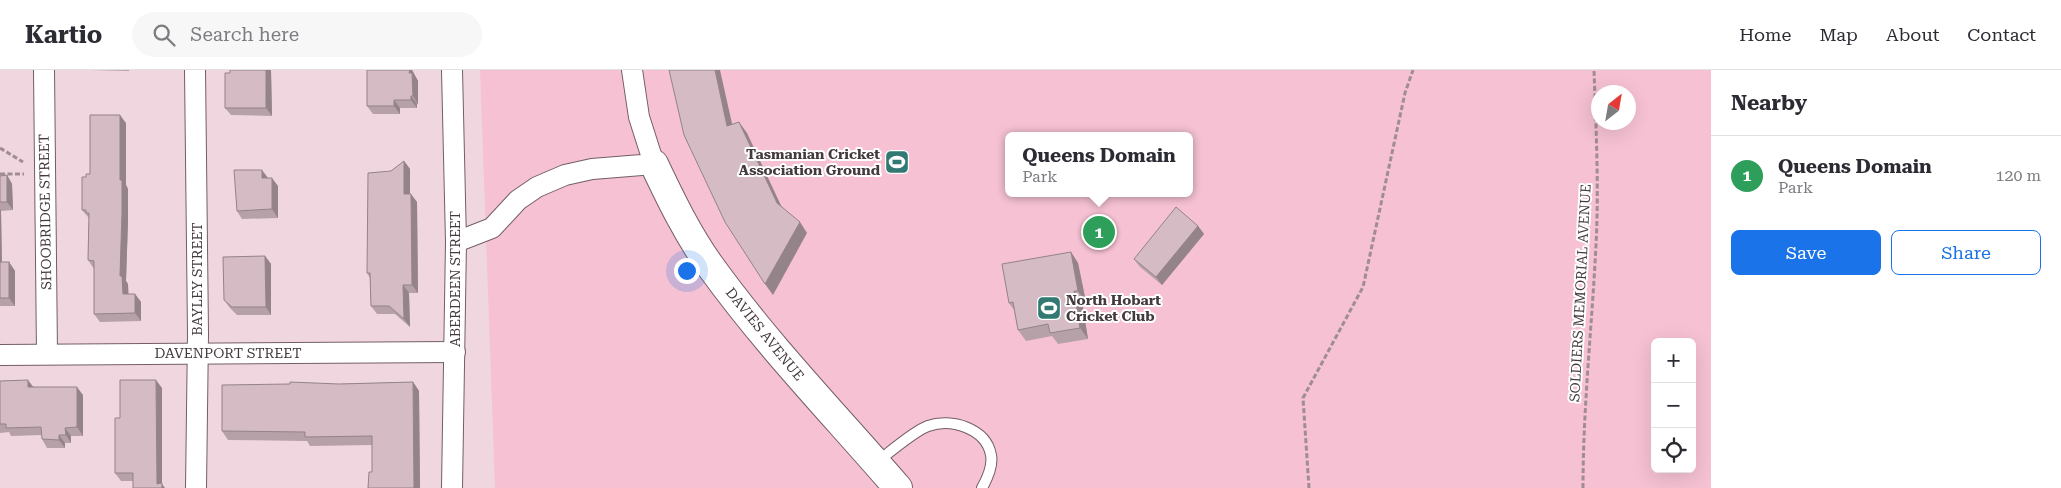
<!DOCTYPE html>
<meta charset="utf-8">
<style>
body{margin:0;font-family:"Roboto Serif",serif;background:#f7f7f7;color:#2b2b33}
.controls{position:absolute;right:15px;bottom:15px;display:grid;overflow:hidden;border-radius:8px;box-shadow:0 5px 20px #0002}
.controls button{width:45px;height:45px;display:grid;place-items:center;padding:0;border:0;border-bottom:1px solid #e1e1e2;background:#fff;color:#2b2b33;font:25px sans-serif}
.compass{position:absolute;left:1591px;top:15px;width:45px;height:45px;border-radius:50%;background:#fff;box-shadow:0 5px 20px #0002;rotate:31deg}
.you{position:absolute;left:686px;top:200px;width:18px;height:18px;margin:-12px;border:4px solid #fff;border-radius:50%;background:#1a73e8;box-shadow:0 0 0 8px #1a73e833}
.badge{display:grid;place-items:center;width:32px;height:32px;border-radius:50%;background:#1a73e8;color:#fff;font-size:16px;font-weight:700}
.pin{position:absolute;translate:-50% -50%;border:2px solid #fff;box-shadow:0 1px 5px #0006}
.popup{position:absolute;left:1005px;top:62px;width:188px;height:65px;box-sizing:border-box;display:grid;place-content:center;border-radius:8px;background:#fff;filter:drop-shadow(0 1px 4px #0005);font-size:16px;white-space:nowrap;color:#7c7c81}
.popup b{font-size:19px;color:#2b2b33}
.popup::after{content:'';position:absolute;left:50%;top:100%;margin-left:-10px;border:10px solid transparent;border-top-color:#fff}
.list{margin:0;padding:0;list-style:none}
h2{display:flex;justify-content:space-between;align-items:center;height:65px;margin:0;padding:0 20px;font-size:21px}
h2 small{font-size:16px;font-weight:400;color:#7c7c81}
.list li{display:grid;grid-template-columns:32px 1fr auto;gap:15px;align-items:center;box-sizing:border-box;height:80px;padding:0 20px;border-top:1px solid #e1e1e2}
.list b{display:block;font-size:19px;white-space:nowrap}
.list p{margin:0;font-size:16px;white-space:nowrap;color:#7c7c81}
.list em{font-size:16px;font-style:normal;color:#7c7c81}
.actions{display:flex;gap:10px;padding:15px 20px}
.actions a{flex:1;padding:11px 0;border:1px solid #1a73e8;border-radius:8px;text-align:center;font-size:18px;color:#1a73e8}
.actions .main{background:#1a73e8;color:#fff}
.icon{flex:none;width:28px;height:28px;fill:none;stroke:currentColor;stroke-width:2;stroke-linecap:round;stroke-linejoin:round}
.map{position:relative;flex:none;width:1711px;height:418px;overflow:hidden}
header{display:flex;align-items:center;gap:30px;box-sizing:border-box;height:70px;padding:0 25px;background:#fff;border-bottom:1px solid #e1e1e2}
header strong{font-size:24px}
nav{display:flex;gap:28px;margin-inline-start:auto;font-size:18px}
.search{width:350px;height:45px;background:#f7f7f7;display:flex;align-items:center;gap:12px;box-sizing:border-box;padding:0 18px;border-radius:28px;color:#7c7c81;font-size:19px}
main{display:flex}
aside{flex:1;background:#fff}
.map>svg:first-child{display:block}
</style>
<header>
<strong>Kartio</strong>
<div class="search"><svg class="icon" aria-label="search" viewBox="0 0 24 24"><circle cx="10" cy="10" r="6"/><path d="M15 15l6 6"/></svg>Search here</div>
<nav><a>Home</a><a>Map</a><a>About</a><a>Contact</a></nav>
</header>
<main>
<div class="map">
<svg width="1711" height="418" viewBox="0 0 1711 418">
<rect width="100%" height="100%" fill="#f0d7df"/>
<path fill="#f5c1d3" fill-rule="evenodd" d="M480,0H1711V418H495ZM1598,22H1628V52H1598ZM1009,66H1189V123H1009ZM1655,272H1692V399H1655Z"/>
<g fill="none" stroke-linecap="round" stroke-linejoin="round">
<defs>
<path id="lane" d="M877,392C890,382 914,361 928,356C951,348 986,358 991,385C993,395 987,409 982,418"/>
<g id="street">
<polyline points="44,0 47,284"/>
<polyline points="195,0 198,264 196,418"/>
<polyline points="452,0 456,172 452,418"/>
<polyline points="456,172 492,158 518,130 537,117 565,105 592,99 654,94 639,47 632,0"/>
<polyline points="0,285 455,282"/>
</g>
<path id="secondary" d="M654,94C671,130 688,165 711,197C768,276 835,345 898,418"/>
</defs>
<use href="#lane" stroke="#745e66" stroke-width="12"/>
<use href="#street" stroke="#745e66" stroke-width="22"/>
<use href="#secondary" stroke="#745e66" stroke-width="30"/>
<g stroke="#9f8d93" stroke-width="3" stroke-dasharray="5 2.5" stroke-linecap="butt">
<polyline points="0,78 23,92"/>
<polyline points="0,104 24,104"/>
<polyline points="1309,418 1303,328 1363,217 1405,23 1413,0"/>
<path d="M1583,418C1583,337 1592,256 1596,175C1599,117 1596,58 1594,0"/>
</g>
<use href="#lane" stroke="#fff" stroke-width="10"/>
<use href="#street" stroke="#fff" stroke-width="20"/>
<use href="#secondary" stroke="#fff" stroke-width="28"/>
</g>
<g fill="#b6a1a9">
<polygon points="90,0 129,0 129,1"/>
<polygon points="271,0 272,46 231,45 225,38 230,3"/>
<polygon points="367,0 412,0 418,11 418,34 417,34 417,38 400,38 400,44 373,44 367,36"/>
<polygon points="126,53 126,115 128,119 128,151 126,211 128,214 128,224 135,224 141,232 141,251 100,252 94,244 94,199 88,190 89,148 82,140 86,107 90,104"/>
<polygon points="404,91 410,99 410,124 417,132 418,223 409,223 410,257 395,244 377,244 371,236 370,208 367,203 391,101"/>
<polygon points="7,105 12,114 13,140 1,141 2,192 9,192 15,201 15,236 0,236 0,106"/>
<polygon points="268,108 278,116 278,148 242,149 237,141"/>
<polygon points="1198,156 1204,164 1162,215 1140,197 1134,189"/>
<polygon points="1071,182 1078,193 1086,232 1082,232 1088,269 1058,274 1052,266 1026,271 1018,260 1014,240 1009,233"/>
<polygon points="265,186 271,194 271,245 237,245 230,238 224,230"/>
<polygon points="0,311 83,325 83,366 71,366 71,373 65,373 65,378 47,378 42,369 42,365 11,366 9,362 0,363"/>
<polygon points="413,312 419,321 420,418 368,418 372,402 372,375 310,376 307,371 228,370 222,361 339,314"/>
<polygon points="162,318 162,414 133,411 121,411 115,403 120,348"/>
</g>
<g fill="#948389">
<polygon points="266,0 271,0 272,46 266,38"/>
<polygon points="408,0 412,0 418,11 418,34 413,26"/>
<polygon points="715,0 720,0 735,67 727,56"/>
<polygon points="411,26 417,34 417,38 411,30"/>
<polygon points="394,30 400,38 400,44 394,36"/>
<polygon points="120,45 126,53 126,115 128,119 128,151 126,211 128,214 129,232 123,224 120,206"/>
<polygon points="739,52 747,63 785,144 777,133"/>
<polygon points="404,91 410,99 410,132 404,124"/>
<polygon points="262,100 268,108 262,108"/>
<polygon points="7,105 12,114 13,140 7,132"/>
<polygon points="272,108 278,116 278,148 272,139"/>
<polygon points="411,124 417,132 418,223 412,215"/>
<polygon points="0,139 1,141 2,201 0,198"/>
<polygon points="800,152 807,163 773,225 765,214"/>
<polygon points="1198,156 1204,164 1162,215 1156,207"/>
<polygon points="1071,182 1078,193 1086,232 1078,221"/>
<polygon points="265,186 271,194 271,245 266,237"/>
<polygon points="9,192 15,201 15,236 9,228"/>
<polygon points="403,215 409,223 410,257 404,249"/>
<polygon points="1074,221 1082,232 1088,269 1080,258"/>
<polygon points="135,224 141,232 141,251 135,243"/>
<polygon points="28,310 34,318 28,317"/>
<polygon points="156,310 162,318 162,414 165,418 160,418 157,414"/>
<polygon points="413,312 419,321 420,418 414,418"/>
<polygon points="77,317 83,325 83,366 77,357"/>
<polygon points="65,358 71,366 71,373 66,365"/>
<polygon points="59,365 65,373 65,378 59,370"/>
</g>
<g fill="#d4bbc4" stroke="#948389">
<polygon points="230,0 266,0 266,38 225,38 225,3 230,3"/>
<polygon points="367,0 410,0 409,3 412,3 413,26 411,26 411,30 394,30 394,36 367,36"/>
<polygon points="669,0 715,0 727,56 739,52 777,133 800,152 765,214 725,152 684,65"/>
<polygon points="90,45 120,45 120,110 122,110 122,143 120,206 122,206 123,224 135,224 135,243 94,244 94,191 88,190 89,143 86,143 86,140 82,140 82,107 86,107 86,104 90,104"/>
<polygon points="404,91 404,124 411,124 412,215 403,215 404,249 389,236 371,236 370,203 367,203 368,103 391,101"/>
<polygon points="234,100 262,100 262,108 272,108 272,139 237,141"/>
<polygon points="7,105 7,132 0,132 0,106"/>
<polygon points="1176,137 1198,156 1156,207 1134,189"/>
<polygon points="1071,182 1078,221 1074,221 1080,258 1050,263 1048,254 1018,260 1013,232 1009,233 1002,194"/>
<polygon points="265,186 266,237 232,237 224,230 223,187"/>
<rect x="0" y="192" width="9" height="36"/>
<polygon points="28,310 28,317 77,317 77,357 65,358 66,365 59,365 59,370 42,369 41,357 6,358 6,354 0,354 0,311"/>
<polygon points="120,310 156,310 157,414 162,413 162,418 133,418 133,403 115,403 115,348 120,348"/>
<polygon points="290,312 339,314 413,312 414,418 368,418 369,402 372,402 372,366 305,367 305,362 222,361 222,315 290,314"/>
</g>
<defs>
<symbol id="stadium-square" viewBox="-11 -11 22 22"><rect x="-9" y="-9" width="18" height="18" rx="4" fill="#317972" stroke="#fff"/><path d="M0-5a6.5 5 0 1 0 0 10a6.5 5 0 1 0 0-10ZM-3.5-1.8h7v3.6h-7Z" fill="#fff"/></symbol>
</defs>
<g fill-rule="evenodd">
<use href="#stadium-square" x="883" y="78" width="28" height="28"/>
<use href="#stadium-square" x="1035" y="224" width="28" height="28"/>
</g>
<g text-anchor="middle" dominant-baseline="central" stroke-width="4" stroke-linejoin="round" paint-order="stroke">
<g font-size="14" font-weight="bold" fill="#443a3d" stroke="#fff" text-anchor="end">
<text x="880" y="84">Tasmanian Cricket<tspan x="880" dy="16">Association Ground</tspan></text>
<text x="1066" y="230" text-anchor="start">North Hobart<tspan x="1066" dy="16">Cricket Club</tspan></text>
</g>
<g font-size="14" fill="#443a3d" stroke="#fff">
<text transform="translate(45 142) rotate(-91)">SHOOBRIDGE STREET</text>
<text transform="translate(197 209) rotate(-90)">BAYLEY STREET</text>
<text transform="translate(455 209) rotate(-90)">ABERDEEN STREET</text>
<text transform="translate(1580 223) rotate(-87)">SOLDIERS MEMORIAL AVENUE</text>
<text transform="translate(765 264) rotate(51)">DAVIES AVENUE</text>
<text x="228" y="283">DAVENPORT STREET</text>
</g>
</g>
</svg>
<div class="controls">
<button>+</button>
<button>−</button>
<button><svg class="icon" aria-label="locate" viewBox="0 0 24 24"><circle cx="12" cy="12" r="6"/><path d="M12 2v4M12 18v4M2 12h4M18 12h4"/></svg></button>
</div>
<svg class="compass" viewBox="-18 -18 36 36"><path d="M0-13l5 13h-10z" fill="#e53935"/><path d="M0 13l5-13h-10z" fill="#7c7c81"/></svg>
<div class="you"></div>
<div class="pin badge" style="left:1099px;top:162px;background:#2e9e5b">1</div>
<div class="popup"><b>Queens Domain</b>Park</div>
</div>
<aside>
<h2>Nearby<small></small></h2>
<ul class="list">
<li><span class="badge" style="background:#2e9e5b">1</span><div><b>Queens Domain</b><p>Park</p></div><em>120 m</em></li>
</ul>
<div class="actions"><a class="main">Save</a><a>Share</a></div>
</aside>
</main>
